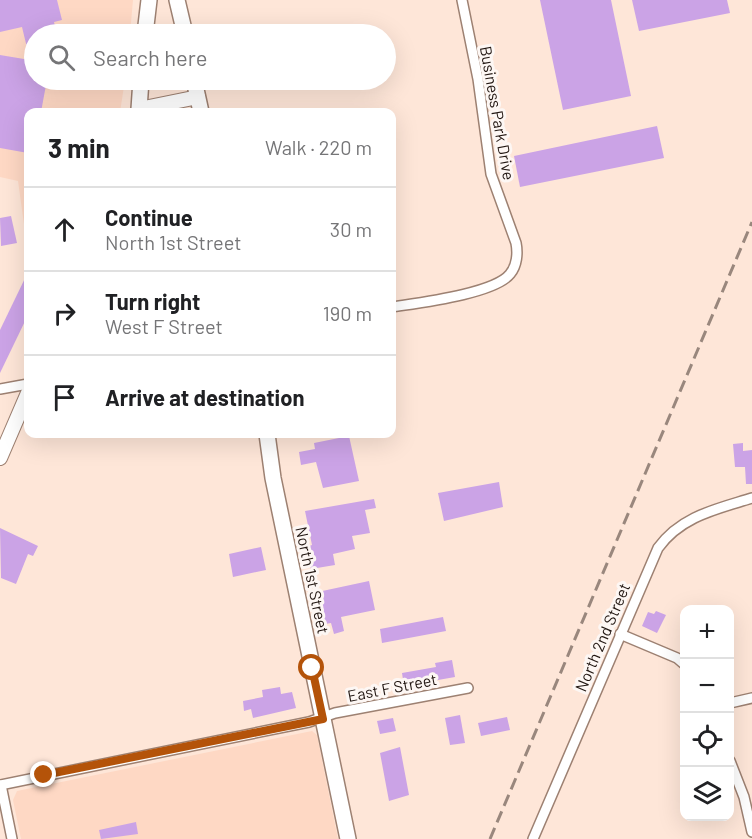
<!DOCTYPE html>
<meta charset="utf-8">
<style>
body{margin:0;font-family:Barlow,sans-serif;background:#f6f6f6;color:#202124}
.controls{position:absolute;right:18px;bottom:18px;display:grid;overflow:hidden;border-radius:12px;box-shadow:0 6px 24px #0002}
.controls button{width:54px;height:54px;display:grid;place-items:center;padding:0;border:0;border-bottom:2px solid #e0e0e0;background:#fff;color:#202124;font:30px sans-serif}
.stop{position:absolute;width:18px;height:18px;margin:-14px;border:4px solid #b45309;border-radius:50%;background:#fff}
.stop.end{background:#b45309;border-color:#fff;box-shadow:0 2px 6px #0008}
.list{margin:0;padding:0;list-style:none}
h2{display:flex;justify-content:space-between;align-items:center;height:78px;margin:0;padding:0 24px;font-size:26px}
h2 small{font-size:20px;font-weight:400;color:#757577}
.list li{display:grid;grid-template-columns:39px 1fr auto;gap:18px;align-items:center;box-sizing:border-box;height:84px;padding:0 24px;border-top:2px solid #e0e0e0}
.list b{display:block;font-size:22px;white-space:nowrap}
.list p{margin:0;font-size:20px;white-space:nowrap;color:#757577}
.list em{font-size:20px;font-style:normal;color:#757577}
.icon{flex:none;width:33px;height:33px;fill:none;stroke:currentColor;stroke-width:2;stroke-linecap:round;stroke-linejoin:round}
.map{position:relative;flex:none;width:752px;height:839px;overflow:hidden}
.search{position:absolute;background:#fff;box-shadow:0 6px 24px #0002;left:24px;top:24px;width:372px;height:66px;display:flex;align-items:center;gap:15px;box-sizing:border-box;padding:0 21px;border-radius:33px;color:#757577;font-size:22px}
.panel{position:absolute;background:#fff;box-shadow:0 6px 24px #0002;left:24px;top:108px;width:372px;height:330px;border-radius:12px}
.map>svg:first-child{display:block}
</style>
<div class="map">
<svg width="752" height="839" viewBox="0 0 752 839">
<rect width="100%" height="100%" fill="#fee6d8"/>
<g fill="#fed8c4">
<polygon points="0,0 133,0 130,34 34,34 34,80 125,80 120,112 28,112 28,253 18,181 0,177"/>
<polygon points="312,731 317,735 338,839 21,839 13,800 17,791"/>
</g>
<g fill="#cba3e6">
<polygon points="0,0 57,0 62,20 54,22 57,34 34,34 34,80 42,80 41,84 46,85 41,112 28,112 28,153 0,148 0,55 30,60 22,27 0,32"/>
<polygon points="540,0 611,0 631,96 563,110"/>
<polygon points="632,0 727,0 730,13 639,31"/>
<polygon points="657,126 664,158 520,187 514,156"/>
<polygon points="11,216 17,243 1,246 0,218"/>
<polygon points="28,272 28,315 0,373 0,330"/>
<polygon points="349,436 359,481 323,488 316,462 301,465 299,452 315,449 314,443"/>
<polygon points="743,443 743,451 752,450 752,484 746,484 745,467 735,467 733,444"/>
<polygon points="499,482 503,507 444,521 438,493"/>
<polygon points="374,499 376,508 365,510 370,533 352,536 355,549 333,554 335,565 311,569 306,547 312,545 305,511"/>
<polygon points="0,528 38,546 33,556 28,554 16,584 1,578"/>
<polygon points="261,547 266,570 233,577 229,554"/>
<polygon points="369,581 375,610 341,617 344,631 334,634 331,623 325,624 318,619 313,593"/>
<polygon points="656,611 666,615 657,633 642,626 648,612 654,614"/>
<polygon points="443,617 446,631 382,643 380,629"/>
<polygon points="452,660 455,677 404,686 402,673 436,667 435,663"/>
<polygon points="280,687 281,694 292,692 296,708 253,718 251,709 244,711 243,701 263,697 262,690"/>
<polygon points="460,715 465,743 450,745 445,718"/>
<polygon points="507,717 510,730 481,736 478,723"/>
<polygon points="393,718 396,731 380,734 377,721"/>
<polygon points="400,747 409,795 389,801 380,753"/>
<polygon points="136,822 138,834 101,839 99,830"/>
</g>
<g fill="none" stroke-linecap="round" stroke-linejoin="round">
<defs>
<g id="street">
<path d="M392,307C417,303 494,294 510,274C517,266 518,253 516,243L491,174L478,79L462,0"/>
<polyline points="0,389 28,384"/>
<polyline points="620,634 677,658 684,664"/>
<polyline points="730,703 752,698"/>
<polyline points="730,761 744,797 752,832"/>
<polyline points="0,785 309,722 335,713 468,688"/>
<polyline points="1,785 12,839"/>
<path d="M533,839L658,548C681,516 717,509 752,498"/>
</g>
<g id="secondary">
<polyline points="138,112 139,109 198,97"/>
<polyline points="0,458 28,393"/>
</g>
<g id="primary">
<polyline points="177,0 185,34"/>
<polyline points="145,34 149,0"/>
<polyline points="194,80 201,112"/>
<polyline points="139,109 141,80"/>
<polyline points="267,434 273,478 348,839"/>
</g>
</defs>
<use href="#street" stroke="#9d8172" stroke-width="12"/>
<use href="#secondary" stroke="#9d8172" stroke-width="16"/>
<use href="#primary" stroke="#9d8172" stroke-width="18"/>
<use href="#street" stroke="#fff" stroke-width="9"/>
<use href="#secondary" stroke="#fff" stroke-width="14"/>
<use href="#primary" stroke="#fff" stroke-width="15"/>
<polyline stroke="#99877d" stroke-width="3" stroke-dasharray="12 6" stroke-linecap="butt" points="490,839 752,222"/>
</g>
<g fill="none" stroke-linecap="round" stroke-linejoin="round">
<polyline stroke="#b45309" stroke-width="8" points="44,775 323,719 312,668"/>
</g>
<g text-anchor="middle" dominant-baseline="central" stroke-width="6" stroke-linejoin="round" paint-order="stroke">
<g font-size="16" fill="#211611" stroke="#fdf7f4">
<text transform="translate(498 113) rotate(80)">Business Park Drive</text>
<text transform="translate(313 580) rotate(78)">North 1st Street</text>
<text transform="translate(602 637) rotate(-67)">North 2nd Street</text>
<text transform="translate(392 687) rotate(-11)">East F Street</text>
</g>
</g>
</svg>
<div class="controls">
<button>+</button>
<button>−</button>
<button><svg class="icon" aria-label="locate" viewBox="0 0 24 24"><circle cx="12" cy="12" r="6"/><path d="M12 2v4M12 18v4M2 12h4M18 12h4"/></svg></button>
<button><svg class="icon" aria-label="layers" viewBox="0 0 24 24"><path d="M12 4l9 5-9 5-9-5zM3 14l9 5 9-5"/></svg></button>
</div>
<div class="stop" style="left:312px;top:668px"></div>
<div class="stop end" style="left:44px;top:775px"></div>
<div class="search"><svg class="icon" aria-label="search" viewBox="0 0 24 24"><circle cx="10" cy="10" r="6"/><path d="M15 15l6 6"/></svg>Search here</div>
<section class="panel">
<h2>3 min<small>Walk · 220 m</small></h2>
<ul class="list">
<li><svg class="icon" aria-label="ahead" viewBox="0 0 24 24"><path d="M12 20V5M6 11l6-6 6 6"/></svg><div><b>Continue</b><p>North 1st Street</p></div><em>30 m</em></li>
<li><svg class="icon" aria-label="right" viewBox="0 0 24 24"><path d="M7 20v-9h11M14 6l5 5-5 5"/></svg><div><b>Turn right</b><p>West F Street</p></div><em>190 m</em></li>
<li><svg class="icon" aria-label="arrive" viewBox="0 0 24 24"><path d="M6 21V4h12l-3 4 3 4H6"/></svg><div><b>Arrive at destination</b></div></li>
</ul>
</section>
</div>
